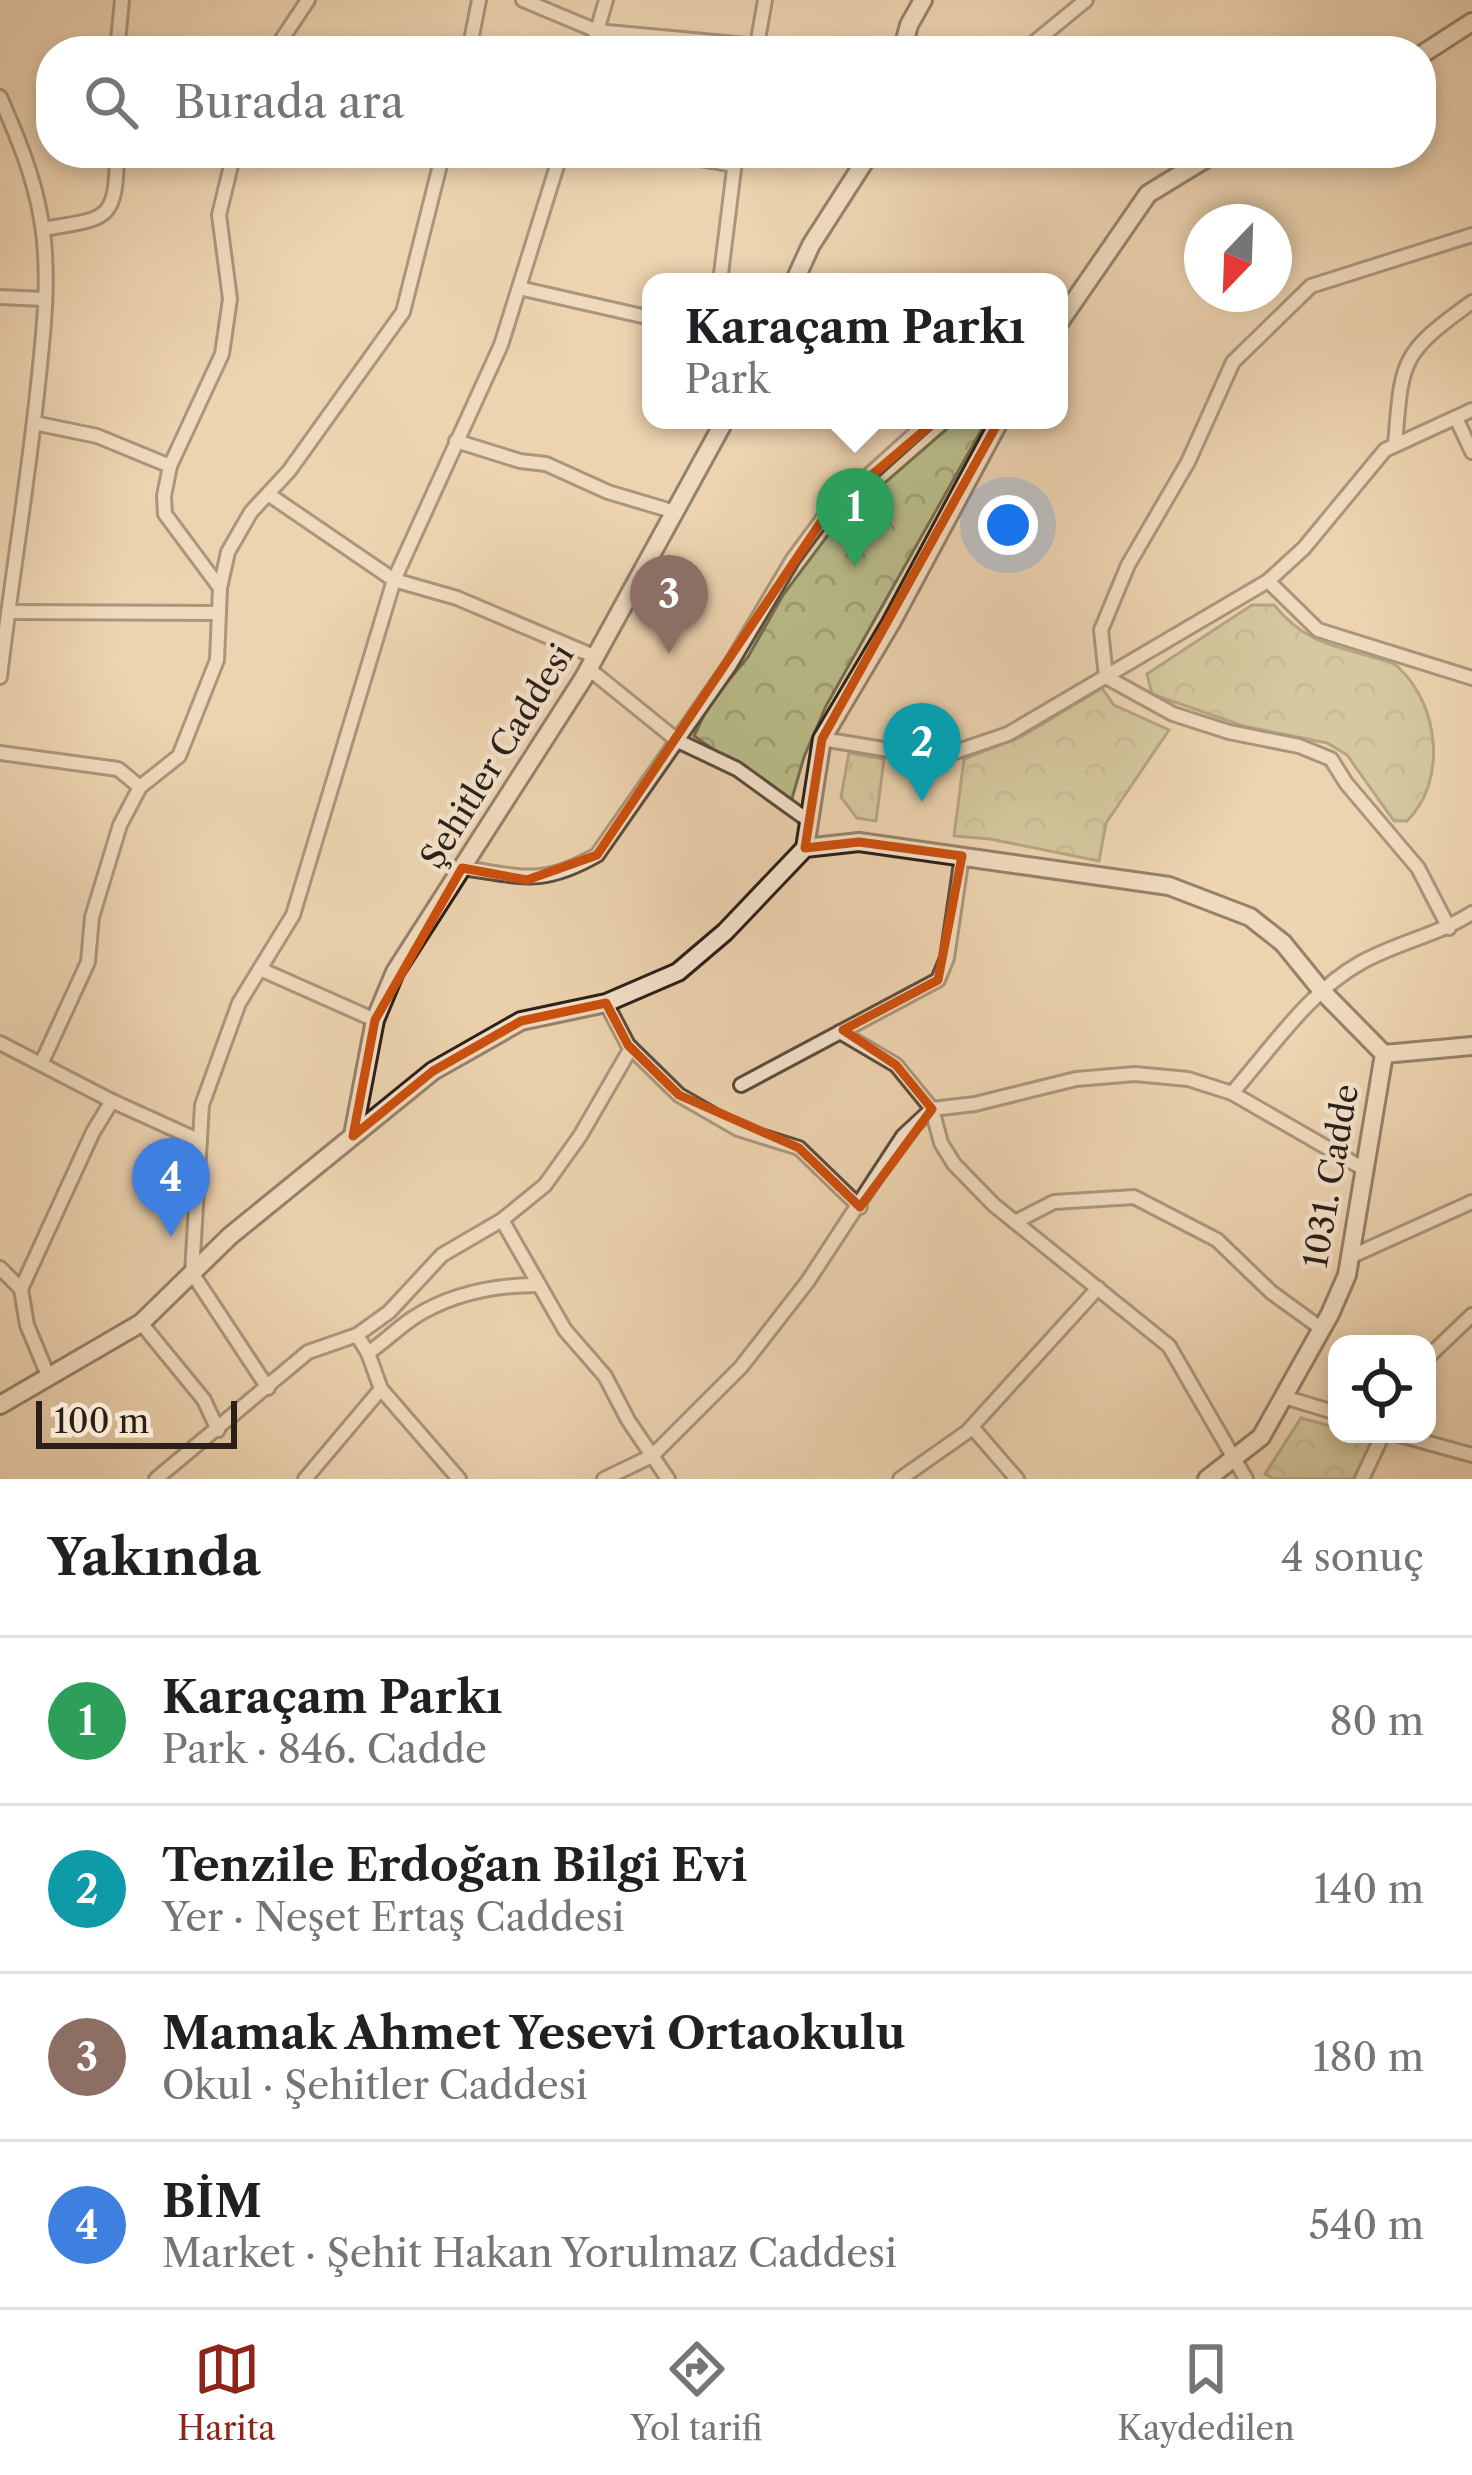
<!DOCTYPE html>
<html lang="tr">
<meta charset="utf-8">
<style>
body{margin:0;font-family:"Libre Caslon Text",serif;background:#f2f2f2;color:#202124}
.controls{position:absolute;right:36px;bottom:36px;display:grid;overflow:hidden;border-radius:24px;box-shadow:0 6px 18px #0003}
.controls button{width:108px;height:108px;display:grid;place-items:center;padding:0;border:0;border-bottom:3px solid #e0e0e0;background:#fff;color:#202124;font:60px sans-serif}
.compass{position:absolute;left:1184px;top:204px;width:108px;height:108px;border-radius:50%;background:#fff;box-shadow:0 6px 18px #0003;rotate:203deg}
.scale{position:absolute;left:36px;bottom:30px;width:201px;box-sizing:border-box;padding-left:12px;border:6px solid #2c1f17;border-top:0;font-size:33px;line-height:42px;white-space:nowrap;color:#2c1f17;-webkit-text-stroke:9px #f3e2cc;paint-order:stroke}
.you{position:absolute;left:1008px;top:525px;width:42px;height:42px;margin:-30px;border:9px solid #fff;border-radius:50%;background:#1a73e8;box-shadow:0 0 0 18px #1a73e833}
.badge{display:grid;place-items:center;width:78px;height:78px;border-radius:50%;background:#8f2418;color:#fff;font-size:39px;font-weight:700}
.pin{position:absolute;translate:-50% -99px;filter:drop-shadow(0 3px 6px #0008)}
.pin::after{content:'';position:absolute;top:63px;width:42px;height:36px;background:inherit;clip-path:polygon(0 0,100% 0,50% 100%)}
.popup{position:absolute;left:642px;top:273px;width:426px;height:156px;box-sizing:border-box;display:grid;place-content:center;border-radius:24px;background:#fff;filter:drop-shadow(0 3px 9px #0005);font-size:39px;white-space:nowrap;color:#757577}
.popup b{font-size:45px;color:#202124}
.popup::after{content:'';position:absolute;left:50%;top:100%;margin-left:-24px;border:24px solid transparent;border-top-color:#fff}
.list{margin:0;padding:0;list-style:none}
h2{display:flex;justify-content:space-between;align-items:center;height:156px;margin:0;padding:0 48px;font-size:51px}
h2 small{font-size:39px;font-weight:400;color:#757577}
.list li{display:grid;grid-template-columns:78px 1fr auto;gap:36px;align-items:center;box-sizing:border-box;height:168px;padding:0 48px;border-top:3px solid #e0e0e0}
.list b{display:block;font-size:45px;white-space:nowrap}
.list p{margin:0;font-size:39px;white-space:nowrap;color:#757577}
.list em{font-size:39px;font-style:normal;color:#757577}
.icon{flex:none;width:66px;height:66px;fill:none;stroke:currentColor;stroke-width:2;stroke-linecap:round;stroke-linejoin:round}
.map{position:relative;flex:none;width:1472px;height:1479px;overflow:hidden}
.search{position:absolute;background:#fff;box-shadow:0 6px 18px #0003;left:36px;right:36px;top:36px;height:132px;display:flex;align-items:center;gap:30px;box-sizing:border-box;padding:0 42px;border-radius:48px;color:#757577;font-size:45px}
.sheet{height:828px;background:#fff}
nav{display:flex;justify-content:space-around;align-items:center;box-sizing:border-box;height:168px;border-top:3px solid #e0e0e0;background:#fff;font-size:33px;color:#757577}
nav a{display:grid;justify-items:center;gap:6px}
nav .on{color:#8f2418}
.map>svg:first-child{display:block}
</style>
<div class="map">
<svg width="1472" height="1479" viewBox="0 0 1472 1479">
<defs>
<pattern id="grass-tufts" width="24" height="20" patternUnits="userSpaceOnUse" patternTransform="scale(3)"><rect width="24" height="20" fill="#babc8a"/><path d="M3 7l-1-3M5 7V3M7 7l1-3M15 17l-1-3M17 17v-4M19 17l1-3" fill="none" stroke="#a0a176"/></pattern>
<pattern id="park-crowns" width="20" height="18" patternUnits="userSpaceOnUse" patternTransform="scale(3)"><rect width="20" height="18" fill="#babc8a"/><path d="M2 6a3 3 0 1 1 6 0M12 15a3 3 0 1 1 6 0" fill="none" stroke="#a0a176"/></pattern>
</defs>
<rect width="100%" height="100%" fill="#edd3b0"/>
<filter id="stains"><feTurbulence type="fractalNoise" baseFrequency=".00167" numOctaves="4"/><feColorMatrix values="0 0 0 0 .2 0 0 0 0 .09 0 0 0 0 .02 0 0 0 .5 -.17"/></filter>
<radialGradient id="worn" r=".72"><stop offset=".6" stop-color="#630" stop-opacity="0"/><stop offset="1" stop-color="#630" stop-opacity=".3"/></radialGradient>
<polygon fill="url(#grass-tufts)" stroke="#736e50" stroke-width="3" points="849,753 884,759 876,821 857,818 841,797"/>
<g fill="url(#park-crowns)" stroke="#736e50" stroke-width="3">
<polygon points="957,420 987,420 826,706 804,757 791,802 694,736 709,704 748,657 783,595 834,527"/>
<path d="M1252,605H1274C1304,641 1329,645 1372,657C1381,660 1392,661 1398,667C1440,705 1447,782 1407,821H1394L1347,755L1327,743L1243,726L1152,694L1147,674Z"/>
<polygon points="1102,688 1114,705 1169,730 1106,823 1099,861 990,839 954,836 964,759 1021,737"/>
<polygon points="1301,1418 1337,1428 1337,1434 1373,1439 1353,1479 1274,1479 1265,1474"/>
</g>
<g fill="none" stroke-linecap="round" stroke-linejoin="round">
<defs>
<g id="street">
<polyline points="523,0 597,31 757,46"/>
<polyline points="117,51 122,0"/>
<polyline points="274,51 308,0"/>
<polyline points="469,51 479,0"/>
<polyline points="591,51 606,0"/>
<polyline points="756,51 765,0"/>
<polyline points="1024,51 1086,0"/>
<path d="M0,97C17,136 34,176 41,219C51,275 43,338 37,394C27,488 11,582 0,677"/>
<polyline points="665,153 734,165"/>
<path d="M43,229C107,218 116,223 117,153"/>
<polyline points="720,282 736,153"/>
<polyline points="519,288 651,318"/>
<polyline points="0,297 44,299"/>
<polyline points="1456,418 1472,452"/>
<polyline points="34,423 97,436 170,466"/>
<polyline points="456,441 520,461 546,464 608,492 675,512"/>
<path d="M1395,445C1402,359 1400,354 1472,302"/>
<polyline points="268,494 394,580 457,598 596,657"/>
<polyline points="1268,581 1318,630 1472,678"/>
<polyline points="220,588 165,514 164,496 170,466 222,354 230,299 219,215 234,153"/>
<polyline points="8,612 219,613"/>
<polyline points="589,669 678,741 737,769 809,821"/>
<polyline points="1106,677 1101,630 1128,565 1188,462 1233,362 1311,286 1472,235"/>
<polyline points="1106,677 1173,714 1229,732 1299,746 1331,759 1346,783 1418,868 1449,928"/>
<polyline points="822,739 914,754 955,752 1008,734 1268,581 1304,548 1385,450 1472,410"/>
<polyline points="0,753 118,769 140,787"/>
<path d="M462,868C523,876 540,887 597,855L730,665L793,559L827,513L930,420"/>
<polyline points="260,969 375,1020"/>
<polyline points="606,1003 628,1045 679,1095 738,1129 799,1148 860,1207"/>
<polyline points="840,1032 896,1065 932,1109 941,1143 954,1164 994,1205 1169,1346 1246,1479"/>
<polyline points="0,1043 112,1101 200,1141"/>
<polyline points="42,1062 88,962 92,917 120,825 140,787 179,756 217,660 220,588 228,552 251,512 289,471 403,312 443,153"/>
<polyline points="741,1085 938,980 947,958 962,856"/>
<path d="M1232,1093C1271,1049 1309,991 1362,962C1398,942 1438,935 1472,913"/>
<polyline points="502,1220 565,1330 605,1376 628,1420 668,1479"/>
<polyline points="1015,1222 1054,1202 1134,1197 1217,1240 1271,1292 1322,1329"/>
<polyline points="1350,1257 1472,1202"/>
<polyline points="0,1268 21,1289"/>
<polyline points="141,1323 204,1400 218,1430"/>
<polyline points="357,1335 368,1353 381,1389 459,1479"/>
<path d="M368,1353C384,1342 397,1329 413,1318C450,1294 496,1285 539,1285"/>
<polyline points="1427,1358 1472,1315"/>
<polyline points="49,1378 27,1325 21,1289 93,1132 112,1101"/>
<polyline points="268,1388 192,1273 202,1105 239,1003 293,915 394,580 501,345 561,153"/>
<polyline points="1284,1397 1337,1413"/>
<polyline points="972,1427 1017,1479"/>
<polyline points="1396,1434 1472,1455"/>
<polyline points="156,1479 308,1352 357,1335 389,1312 442,1255 502,1220 545,1185 580,1136 631,1048"/>
<polyline points="305,1479 381,1389"/>
<polyline points="604,1479 652,1456 741,1367 808,1281 903,1136 932,1109 975,1104 1076,1079 1135,1074 1188,1079 1232,1093 1364,1169"/>
<polyline points="900,1479 967,1432 1098,1288"/>
<polyline points="1362,1479 1383,1434"/>
</g>
<g id="secondary">
<polyline points="902,51 909,25 923,0"/>
<polyline points="1421,55 1472,22"/>
<polyline points="794,282 811,245 870,153"/>
<polyline points="1059,323 1148,194 1215,153"/>
<polyline points="805,848 822,739 891,623 1000,420"/>
<polyline points="353,1135 375,1020 395,972 583,679 725,420"/>
<polyline points="0,1405 141,1323 230,1236 433,1071 521,1021 606,1003 678,972 725,932 805,848 859,842 1169,886 1250,917 1283,943 1322,991 1384,1054 1472,1046"/>
<polyline points="1207,1479 1261,1437 1330,1314 1347,1275 1384,1054"/>
</g>
</defs>
<use href="#street" stroke="#5c4c3d" stroke-width="18"/>
<use href="#secondary" stroke="#2c1f17" stroke-width="22"/>
<use href="#street" stroke="#f3e2cc" stroke-width="12"/>
<use href="#secondary" stroke="#f3e2cc" stroke-width="16"/>
</g>
<path d="M0 0H1472V1479H0ZM1029,367L822,739L805,848L859,842L962,856L938,980L843,1030L896,1065L932,1109L860,1207L799,1148L679,1095L628,1045L606,1003L521,1021L433,1071L353,1136L375,1020L462,868L527,880L597,855L827,513L992,373Z" fill="#edd3b0" fill-opacity=".55" fill-rule="evenodd"/>
<path fill="none" stroke="#cc500e" stroke-width="9" stroke-linejoin="round" d="M1029,367L822,739L805,848L859,842L962,856L938,980L843,1030L896,1065L932,1109L860,1207L799,1148L679,1095L628,1045L606,1003L521,1021L433,1071L353,1136L375,1020L462,868L527,880L597,855L827,513L992,373Z"/>
<g text-anchor="middle" dominant-baseline="central" stroke-width="9" stroke-linejoin="round" paint-order="stroke">
<g font-size="33" fill="#2c1f17" stroke="#f3e2cc">
<text transform="translate(497 756) rotate(-58)">Şehitler Caddesi</text>
<text transform="translate(1331 1176) rotate(-80)">1031. Cadde</text>
</g>
</g>
<rect width="100%" height="100%" filter="url(#stains)"/>
<rect width="100%" height="100%" fill="url(#worn)"/>
</svg>
<div class="controls">
<button><svg class="icon" aria-label="locate" viewBox="0 0 24 24"><circle cx="12" cy="12" r="6"/><path d="M12 2v4M12 18v4M2 12h4M18 12h4"/></svg></button>
</div>
<svg class="compass" viewBox="-18 -18 36 36"><path d="M0-13l5 13h-10z" fill="#e53935"/><path d="M0 13l5-13h-10z" fill="#757577"/></svg>
<div class="scale">100 m</div>
<div class="you"></div>
<div class="pin badge" style="left:855px;top:567px;background:#2e9e5b">1</div>
<div class="popup"><b>Karaçam Parkı</b>Park</div>
<div class="pin badge" style="left:922px;top:802px;background:#0f9aa8">2</div>
<div class="pin badge" style="left:669px;top:654px;background:#8d6e63">3</div>
<div class="pin badge" style="left:171px;top:1237px;background:#3f7fe0">4</div>
<div class="search"><svg class="icon" aria-label="search" viewBox="0 0 24 24"><circle cx="10" cy="10" r="6"/><path d="M15 15l6 6"/></svg>Burada ara</div>
</div>
<section class="sheet">
<h2>Yakında<small>4 sonuç</small></h2>
<ul class="list">
<li><span class="badge" style="background:#2e9e5b">1</span><div><b>Karaçam Parkı</b><p>Park · 846. Cadde</p></div><em>80 m</em></li>
<li><span class="badge" style="background:#0f9aa8">2</span><div><b>Tenzile Erdoğan Bilgi Evi</b><p>Yer · Neşet Ertaş Caddesi</p></div><em>140 m</em></li>
<li><span class="badge" style="background:#8d6e63">3</span><div><b>Mamak Ahmet Yesevi Ortaokulu</b><p>Okul · Şehitler Caddesi</p></div><em>180 m</em></li>
<li><span class="badge" style="background:#3f7fe0">4</span><div><b>BİM</b><p>Market · Şehit Hakan Yorulmaz Caddesi</p></div><em>540 m</em></li>
</ul>
</section>
<nav>
<a class="on"><svg class="icon" aria-label="map" viewBox="0 0 24 24"><path d="M3 6l6-2 6 2 6-2v14l-6 2-6-2-6 2zM9 4v14M15 6v14"/></svg>Harita</a>
<a><svg class="icon" aria-label="directions" viewBox="0 0 24 24"><path d="M12 3l9 9-9 9-9-9zM9 14v-3h6M13 9l2 2-2 2"/></svg>Yol tarifi</a>
<a><svg class="icon" aria-label="saved" viewBox="0 0 24 24"><path d="M7 4h10v16l-5-4-5 4z"/></svg>Kaydedilen</a>
</nav>
